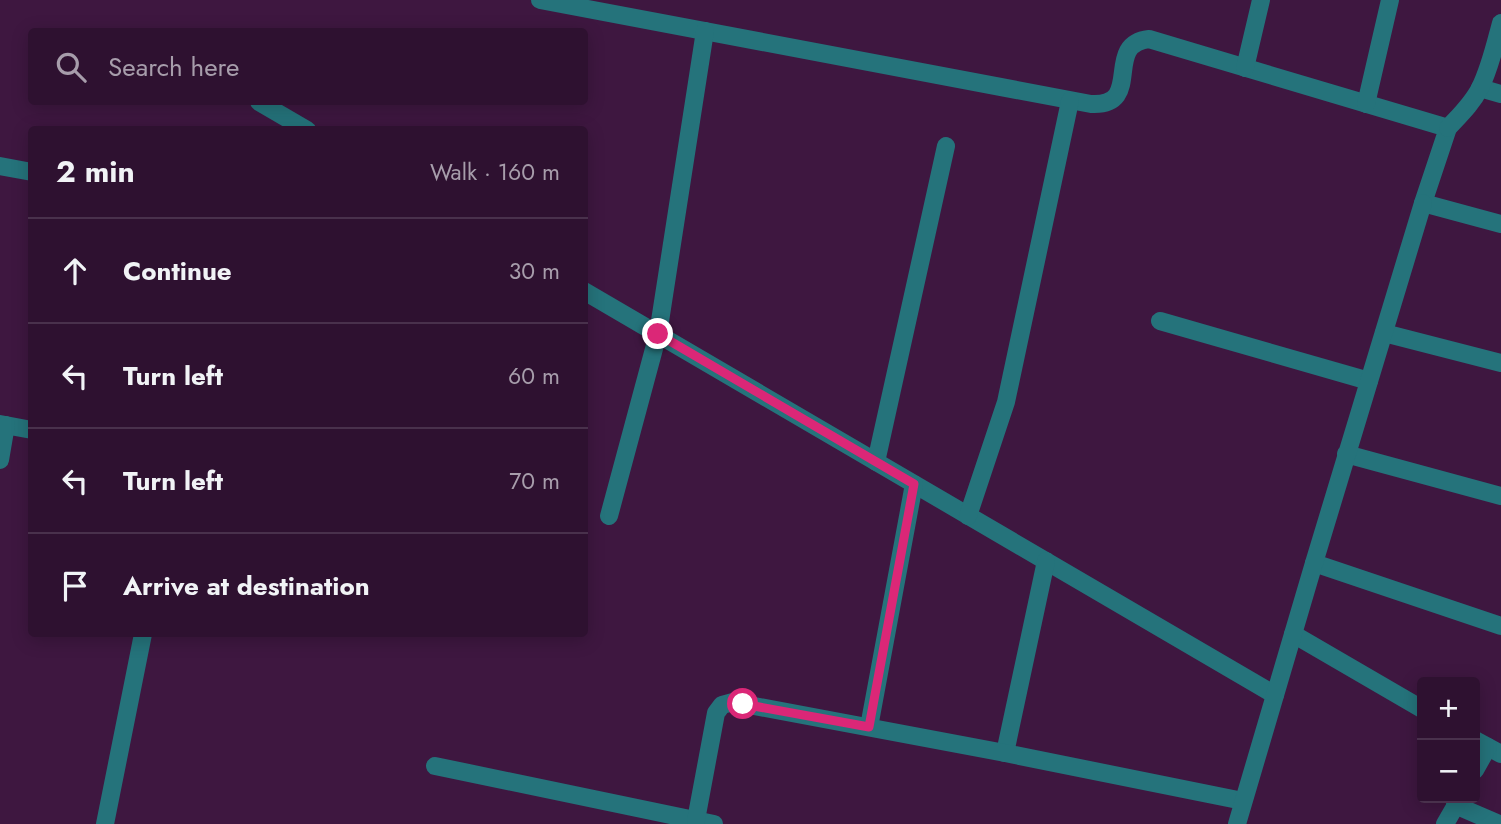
<!DOCTYPE html>
<meta charset="utf-8">
<style>
body{margin:0;font-family:Jost,sans-serif;background:#361a38;color:#f1f3f6}
.controls{position:absolute;right:21px;bottom:21px;display:grid;overflow:hidden;border-radius:7px;box-shadow:0 4px 18px #0003}
.controls button{width:63px;height:63px;display:grid;place-items:center;padding:0;border:0;border-bottom:2px solid #49314c;background:#2e1130;color:#f1f3f6;font:35px sans-serif}
.stop{position:absolute;width:21px;height:21px;margin:-16px;border:5px solid #db2777;border-radius:50%;background:#fff}
.stop.end{background:#db2777;border-color:#fff;box-shadow:0 2px 7px #0008}
.list{margin:0;padding:0;list-style:none}
h2{display:flex;justify-content:space-between;align-items:center;height:91px;margin:0;padding:0 28px;font-size:30px}
h2 small{font-size:23px;font-weight:400;color:#a79dab}
.list li{display:grid;grid-template-columns:46px 1fr auto;gap:21px;align-items:center;box-sizing:border-box;height:105px;padding:0 28px;border-top:2px solid #49314c}
.list b{display:block;font-size:26px;white-space:nowrap}
.list em{font-size:23px;font-style:normal;color:#a79dab}
.icon{flex:none;width:38px;height:38px;fill:none;stroke:currentColor;stroke-width:2;stroke-linecap:round;stroke-linejoin:round}
.map{position:relative;flex:none;width:1501px;height:824px;overflow:hidden}
.search{position:absolute;background:#2e1130;box-shadow:0 4px 18px #0003;left:28px;top:28px;width:560px;height:77px;display:flex;align-items:center;gap:18px;box-sizing:border-box;padding:0 24px;border-radius:7px;color:#a79dab;font-size:26px}
.panel{position:absolute;background:#2e1130;box-shadow:0 4px 18px #0003;left:28px;top:126px;width:560px;height:511px;border-radius:7px}
.map>svg:first-child{display:block}
</style>
<div class="map">
<svg width="1501" height="824" viewBox="0 0 1501 824">
<rect width="100%" height="100%" fill="#3e1740"/>
<g fill="none" stroke-linecap="round" stroke-linejoin="round">
<g stroke="#25737b" stroke-width="18">
<path d="M540,0L1091,104C1145,107 1102,44 1149,39L1448,128L1423,203L1501,224"/>
<polyline points="1245,68 1261,0"/>
<polyline points="1480,88 1501,94"/>
<polyline points="259,102 307,130"/>
<polyline points="1366,104 1390,0"/>
<path d="M1448,128C1459,116 1472,104 1480,88C1490,68 1495,45 1501,23"/>
<polyline points="0,166 32,172"/>
<polyline points="584,291 1275,695"/>
<polyline points="1160,321 1369,381"/>
<polyline points="1384,333 1501,363"/>
<polyline points="0,424 32,430"/>
<polyline points="1346,454 1501,496"/>
<polyline points="0,460 6,425"/>
<polyline points="876,462 946,146"/>
<polyline points="609,516 658,334 705,31"/>
<polyline points="968,516 1006,402 1070,101"/>
<polyline points="1314,563 1501,626"/>
<polyline points="1293,634 1422,709"/>
<polyline points="869,727 914,484"/>
<polyline points="1475,740 1501,754"/>
<polyline points="1005,753 1046,561"/>
<polyline points="435,766 714,824"/>
<polyline points="1475,770 1488,747"/>
<polyline points="1455,805 1499,824"/>
<polyline points="696,820 716,713 722,705 733,702 1005,753 1243,801"/>
<polyline points="105,824 143,634"/>
<polyline points="1237,824 1314,563 1423,203"/>
<polyline points="1445,824 1460,798"/>
</g>
</g>
<g fill="none" stroke-linecap="round" stroke-linejoin="round">
<polyline stroke="#db2777" stroke-width="9" points="658,334 914,484 869,727 743,704"/>
</g>
</svg>
<div class="controls">
<button>+</button>
<button>−</button>
</div>
<div class="stop" style="left:743px;top:704px"></div>
<div class="stop end" style="left:658px;top:334px"></div>
<div class="search"><svg class="icon" aria-label="search" viewBox="0 0 24 24"><circle cx="10" cy="10" r="6"/><path d="M15 15l6 6"/></svg>Search here</div>
<section class="panel">
<h2>2 min<small>Walk · 160 m</small></h2>
<ul class="list">
<li><svg class="icon" aria-label="ahead" viewBox="0 0 24 24"><path d="M12 20V5M6 11l6-6 6 6"/></svg><div><b>Continue</b></div><em>30 m</em></li>
<li><svg class="icon" aria-label="left" viewBox="0 0 24 24"><path d="M17 20v-9H6M10 6l-5 5 5 5"/></svg><div><b>Turn left</b></div><em>60 m</em></li>
<li><svg class="icon" aria-label="left" viewBox="0 0 24 24"><path d="M17 20v-9H6M10 6l-5 5 5 5"/></svg><div><b>Turn left</b></div><em>70 m</em></li>
<li><svg class="icon" aria-label="arrive" viewBox="0 0 24 24"><path d="M6 21V4h12l-3 4 3 4H6"/></svg><div><b>Arrive at destination</b></div></li>
</ul>
</section>
</div>
